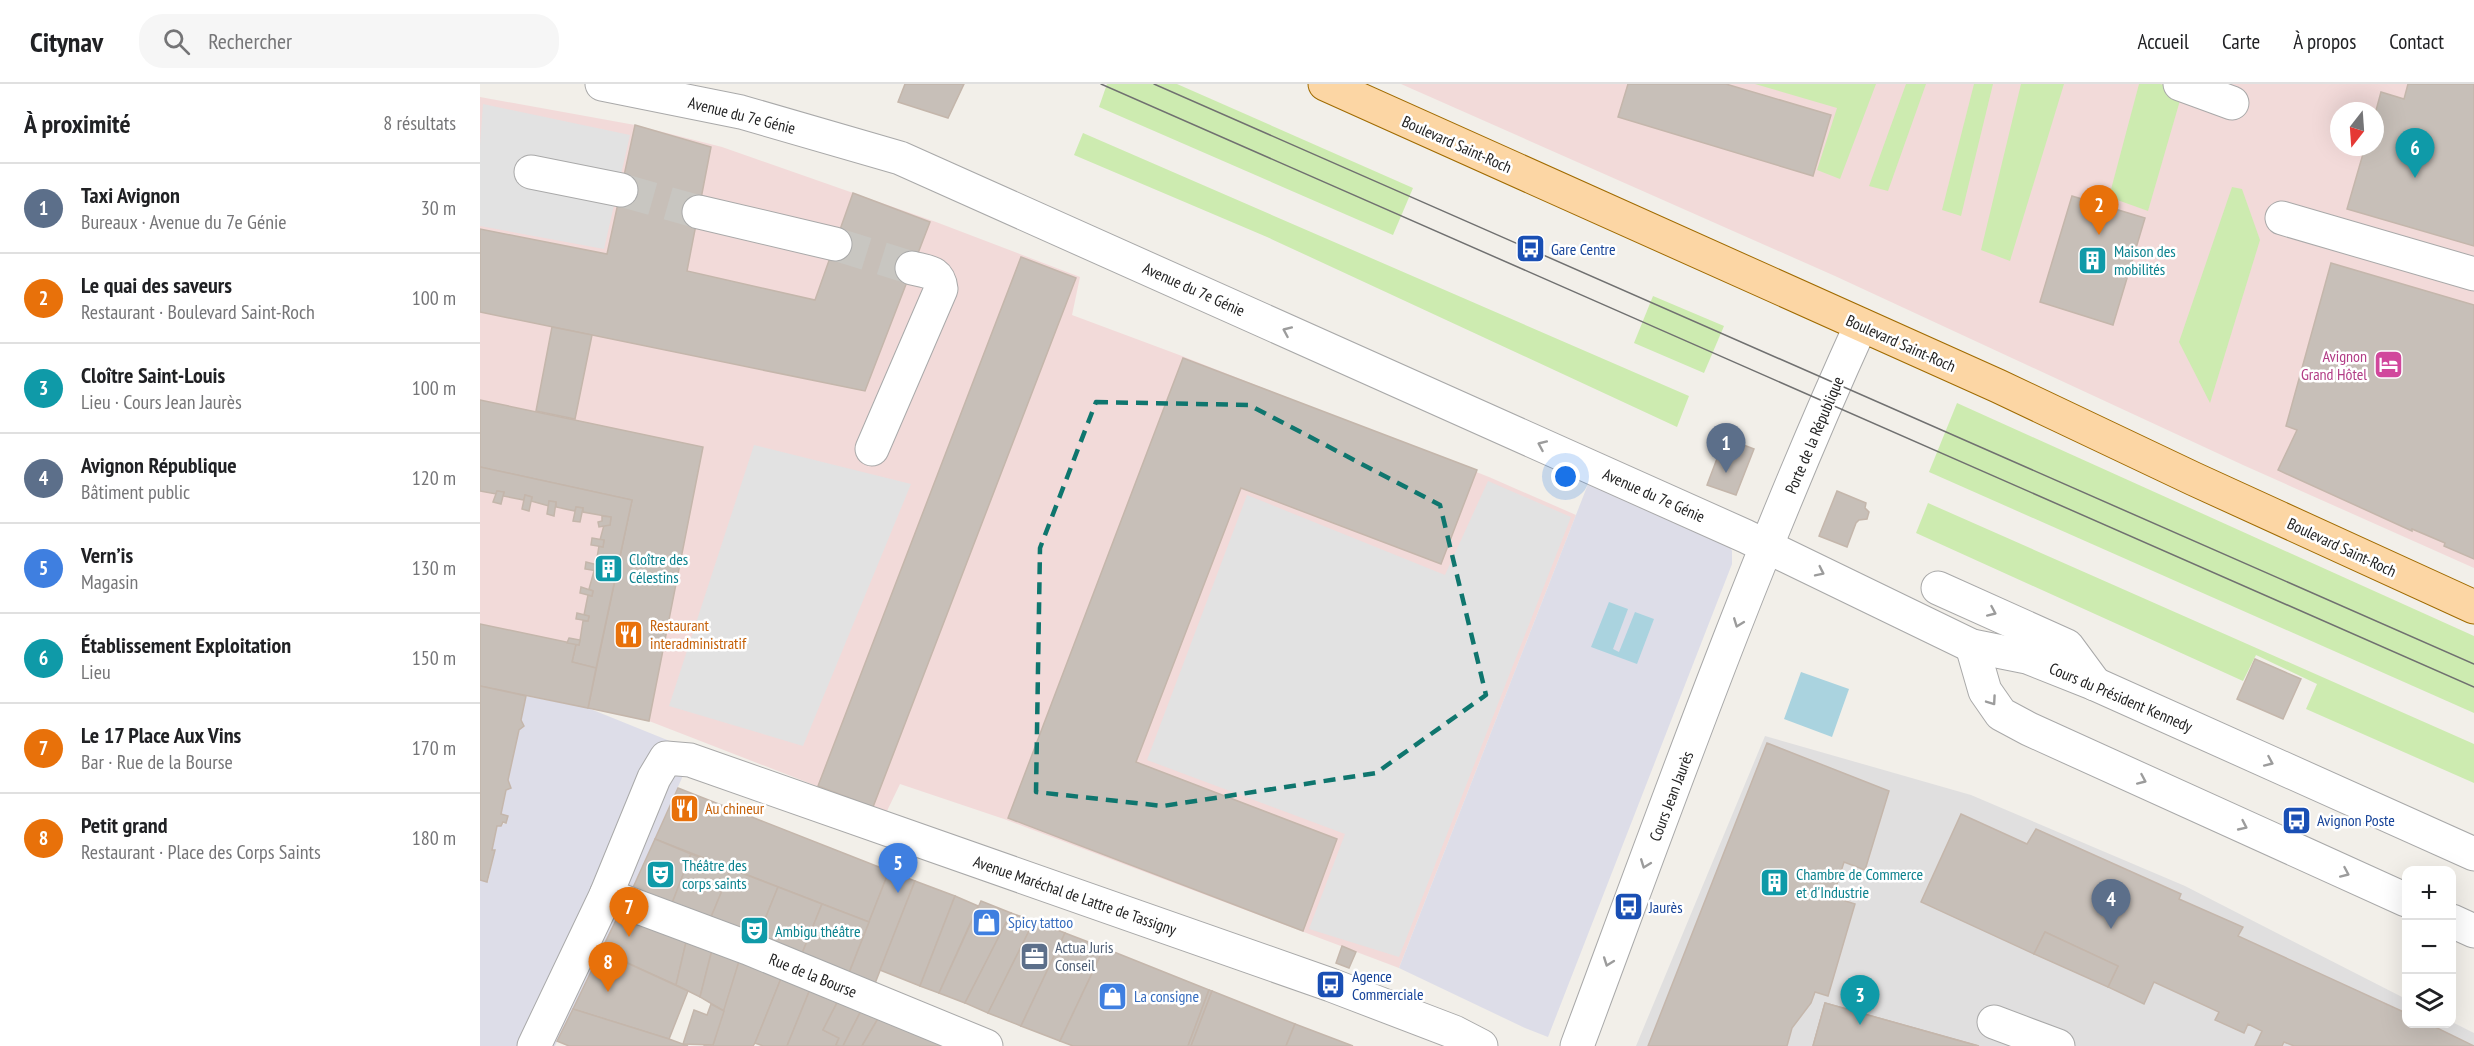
<!DOCTYPE html>
<html lang="fr">
<meta charset="utf-8">
<style>
body{margin:0;font-family:"PT Sans Narrow",sans-serif;background:#f6f6f6;color:#202124}
.controls{position:absolute;right:18px;bottom:18px;display:grid;overflow:hidden;border-radius:12px;box-shadow:0 6px 24px #0002}
.controls button{width:54px;height:54px;display:grid;place-items:center;padding:0;border:0;border-bottom:2px solid #e0e0e0;background:#fff;color:#202124;font:30px sans-serif}
.compass{position:absolute;left:1850px;top:18px;width:54px;height:54px;border-radius:50%;background:#fff;box-shadow:0 6px 24px #0002;rotate:197deg}
.you{position:absolute;left:1086px;top:393px;width:21px;height:21px;margin:-15px;border:4px solid #fff;border-radius:50%;background:#1a73e8;box-shadow:0 0 0 9px #1a73e833}
.badge{display:grid;place-items:center;width:39px;height:39px;border-radius:50%;background:#1a73e8;color:#fff;font-size:20px;font-weight:700}
.pin{position:absolute;translate:-50% -50px;filter:drop-shadow(0 2px 3px #0008)}
.pin::after{content:'';position:absolute;top:32px;width:21px;height:18px;background:inherit;clip-path:polygon(0 0,100% 0,50% 100%)}
.list{margin:0;padding:0;list-style:none}
h2{display:flex;justify-content:space-between;align-items:center;height:78px;margin:0;padding:0 24px;font-size:26px}
h2 small{font-size:20px;font-weight:400;color:#757577}
.list li{display:grid;grid-template-columns:39px 1fr auto;gap:18px;align-items:center;box-sizing:border-box;height:90px;padding:0 24px;border-top:2px solid #e0e0e0}
.list b{display:block;font-size:22px;white-space:nowrap}
.list p{margin:0;font-size:20px;white-space:nowrap;color:#757577}
.list em{font-size:20px;font-style:normal;color:#757577}
.icon{flex:none;width:33px;height:33px;fill:none;stroke:currentColor;stroke-width:2;stroke-linecap:round;stroke-linejoin:round}
.map{position:relative;flex:none;width:1994px;height:962px;overflow:hidden}
header{display:flex;align-items:center;gap:36px;box-sizing:border-box;height:84px;padding:0 30px;background:#fff;border-bottom:2px solid #e0e0e0}
header strong{font-size:28px}
nav{display:flex;gap:33px;margin-inline-start:auto;font-size:21px}
.search{width:420px;height:54px;background:#f6f6f6;display:flex;align-items:center;gap:15px;box-sizing:border-box;padding:0 21px;border-radius:24px;color:#757577;font-size:22px}
main{display:flex}
aside{flex:1;background:#fff}
.map>svg:first-child{display:block}
</style>
<header>
<strong>Citynav</strong>
<div class="search"><svg class="icon" aria-label="search" viewBox="0 0 24 24"><circle cx="10" cy="10" r="6"/><path d="M15 15l6 6"/></svg>Rechercher</div>
<nav><a>Accueil</a><a>Carte</a><a>À propos</a><a>Contact</a></nav>
</header>
<main>
<aside>
<h2>À proximité<small>8 résultats</small></h2>
<ul class="list">
<li><span class="badge" style="background:#5c6f8a">1</span><div><b>Taxi Avignon</b><p>Bureaux · Avenue du 7e Génie</p></div><em>30 m</em></li>
<li><span class="badge" style="background:#e8710a">2</span><div><b>Le quai des saveurs</b><p>Restaurant · Boulevard Saint-Roch</p></div><em>100 m</em></li>
<li><span class="badge" style="background:#0f9aa8">3</span><div><b>Cloître Saint-Louis</b><p>Lieu · Cours Jean Jaurès</p></div><em>100 m</em></li>
<li><span class="badge" style="background:#5c6f8a">4</span><div><b>Avignon République</b><p>Bâtiment public</p></div><em>120 m</em></li>
<li><span class="badge" style="background:#3f7fe0">5</span><div><b>Vern’is</b><p>Magasin</p></div><em>130 m</em></li>
<li><span class="badge" style="background:#0f9aa8">6</span><div><b>Établissement Exploitation</b><p>Lieu</p></div><em>150 m</em></li>
<li><span class="badge" style="background:#e8710a">7</span><div><b>Le 17 Place Aux Vins</b><p>Bar · Rue de la Bourse</p></div><em>170 m</em></li>
<li><span class="badge" style="background:#e8710a">8</span><div><b>Petit grand</b><p>Restaurant · Place des Corps Saints</p></div><em>180 m</em></li>
</ul>
</aside>
<div class="map">
<svg width="1994" height="962" viewBox="0 0 1994 962">
<rect width="100%" height="100%" fill="#f2efe9"/>
<polygon fill="#e0dfdf" points="1285,652 1491,711 1705,802 1926,915 1926,940 1972,940 1972,938 1994,949 1994,962 1156,962"/>
<g fill="#f2dad9" fill-rule="evenodd">
<path d="M921,0H1994V484L1763,381L1355,192ZM1859,27H1895V63H1859Z"/>
<polygon points="0,13 155,41 242,63 456,138 600,193 592,231 702,272 1009,393 1096,431 919,884 524,735 420,700 406,729 169,637 0,602"/>
</g>
<g fill="#cdebb0">
<polygon points="627,0 697,0 933,104 913,151 619,23"/>
<polygon points="1275,0 1396,0 1360,95 1337,86 1357,24"/>
<polygon points="1426,0 1446,0 1408,107 1389,102"/>
<polygon points="1494,0 1513,0 1481,132 1462,126"/>
<polygon points="1541,0 1584,0 1530,177 1501,166"/>
<polygon points="1659,0 1680,0 1703,6 1668,127 1629,113"/>
<polygon points="603,49 1209,312 1197,343 787,153 594,71"/>
<polygon points="1752,103 1762,105 1780,156 1730,319 1699,258"/>
<polygon points="1173,212 1244,242 1224,289 1154,259"/>
<polygon points="1477,319 1994,552 1994,629 1449,388"/>
<polygon points="1448,419 1994,660 1994,699 1826,625 1837,600 1776,571 1763,597 1436,449"/>
</g>
<g fill="#e2e2e2">
<polygon points="3,20 150,51 124,165 0,142 0,61"/>
<polygon points="274,361 431,400 323,662 189,622"/>
<polygon points="1008,397 1091,433 919,873 829,845 865,750 667,676 767,411 965,491"/>
</g>
<g fill="#dddde8">
<polygon points="1110,395 1246,455 1252,467 1252,480 1068,953 1045,944 919,884"/>
<polygon points="46,612 108,624 212,666 210,676 151,808 75,962 0,962 0,796 8,798 15,766 12,766 17,742 26,739 28,732 21,730 26,706 31,703 28,696 39,646 44,642 41,636"/>
</g>
<g fill="#aad3df">
<polygon points="1129,518 1148,525 1133,565 1139,568 1155,528 1174,535 1157,580 1111,563"/>
<polygon points="1321,588 1369,605 1352,653 1304,635"/>
</g>
<g fill="#c7bfb8" stroke="#c4b6ab" stroke-width="1.5">
<polygon points="425,0 484,0 468,34 418,18"/>
<polygon points="1148,0 1246,0 1351,31 1333,92 1138,33"/>
<polygon points="1928,0 1994,0 1994,162 1867,125 1885,63 1895,63 1895,30 1901,8 1924,15"/>
<polygon points="155,41 231,63 207,187 335,216 373,109 450,138 385,307 0,228 0,145 127,170"/>
<polygon points="1592,112 1665,134 1633,241 1560,218"/>
<polygon points="541,173 596,194 393,723 338,702"/>
<polygon points="1851,179 1994,221 1994,475 1964,462 1965,459 1932,445 1932,447 1798,386 1817,346 1806,342"/>
<polygon points="72,243 112,251 95,335 56,327"/>
<polygon points="703,274 997,386 961,480 761,404 656,678 857,755 823,847 528,734"/>
<polygon points="0,316 223,363 169,637 108,624 152,416 0,383"/>
<polygon points="1245,354 1274,365 1256,411 1227,401 1238,372 1235,363 1239,358 1243,359"/>
<polygon points="0,383 152,416 116,584 92,578 96,560 99,561 100,556 103,537 108,537 109,532 104,531 108,511 112,512 113,507 109,505 114,487 117,487 118,481 116,480 119,462 123,463 124,456 120,456 124,441 130,441 131,433 103,428 103,424 96,423 95,427 76,423 76,418 69,417 69,422 51,417 52,413 45,411 44,416 23,412 24,408 17,407 16,410 0,407"/>
<polygon points="17,407 24,408 21,420 13,418"/>
<polygon points="1357,407 1386,419 1385,424 1389,428 1387,435 1379,436 1376,439 1367,463 1339,452"/>
<polygon points="45,411 52,413 49,427 42,425"/>
<polygon points="69,417 76,418 74,432 67,430"/>
<polygon points="96,423 103,424 100,438 93,437"/>
<polygon points="122,432 131,433 130,441 119,443 118,438 122,437"/>
<polygon points="112,454 124,456 123,463 111,461"/>
<polygon points="106,478 118,481 117,487 105,485"/>
<polygon points="101,503 113,507 112,512 100,509"/>
<polygon points="97,529 109,532 108,537 96,535"/>
<polygon points="0,540 96,560 92,578 116,584 108,624 0,602"/>
<polygon points="89,554 100,556 99,561 87,559"/>
<polygon points="1775,575 1821,595 1803,635 1757,615"/>
<polygon points="0,602 46,612 41,636 44,642 39,646 28,696 31,704 26,706 21,730 28,732 26,739 23,738 21,742 17,742 12,766 15,766 7,798 0,796"/>
<polygon points="1287,659 1409,707 1385,786 1364,778 1353,813 1375,820 1348,912 1335,908 1331,919 1312,944 1307,962 1168,962"/>
<polygon points="198,704 409,787 389,838 175,755"/>
<polygon points="1481,730 1547,760 1556,745 1701,810 1699,815 1763,843 1758,852 1926,929 1926,940 1949,940 1994,962 1814,962 1804,958 1802,962 1775,962 1782,947 1768,940 1764,949 1735,936 1739,928 1674,898 1664,920 1628,903 1638,882 1565,848 1554,870 1441,818"/>
<polygon points="175,755 211,770 191,822 151,808"/>
<polygon points="211,770 251,785 229,838 191,822"/>
<polygon points="251,785 298,803 277,855 229,838"/>
<polygon points="409,787 435,797 394,902 368,891"/>
<polygon points="435,797 475,812 440,902 400,886"/>
<polygon points="298,803 342,820 321,872 277,855"/>
<polygon points="475,812 498,822 459,909 440,902"/>
<polygon points="501,817 531,829 485,919 459,909"/>
<polygon points="342,820 389,838 368,891 321,872"/>
<polygon points="142,824 207,854 196,901 121,867"/>
<polygon points="531,829 554,837 508,929 485,919"/>
<polygon points="554,837 585,849 541,942 508,929"/>
<polygon points="1565,848 1638,882 1628,903 1554,870"/>
<polygon points="585,849 624,864 580,957 541,942"/>
<polygon points="207,854 233,862 220,913 196,901"/>
<polygon points="233,862 261,871 244,927 220,913"/>
<polygon points="862,862 876,868 869,884 856,879"/>
<polygon points="624,864 729,906 708,962 593,962 580,957"/>
<polygon points="121,867 208,907 189,955 93,925"/>
<polygon points="261,871 304,887 275,959 273,962 224,962 225,959 233,961"/>
<polygon points="304,887 333,898 307,962 283,962 275,959"/>
<polygon points="333,898 362,909 343,946 359,954 356,961 359,962 307,962"/>
<polygon points="729,906 732,907 711,962 708,962"/>
<polygon points="732,907 815,940 806,962 711,962"/>
<polygon points="362,909 385,919 363,962 359,962 356,961 359,954 343,946"/>
<polygon points="385,919 403,926 382,962 363,962"/>
<polygon points="1345,919 1499,962 1333,962"/>
<polygon points="1345,919 1498,962 1333,962"/>
<polygon points="231,920 244,927 233,961 203,960 214,926 227,931"/>
<polygon points="93,925 189,955 208,962 89,962 77,957"/>
<polygon points="403,926 468,962 382,962"/>
<polygon points="815,940 873,962 806,962"/>
</g>
<g fill="none" stroke-linecap="round" stroke-linejoin="round">
<g stroke="#c8c6c1" stroke-width="33" stroke-dasharray="33 16" stroke-linecap="butt">
<polyline points="141,106 219,128"/>
<polyline points="355,160 432,184"/>
</g>
<defs>
<g id="minor">
<polyline points="122,0 261,28 420,74 1265,452 1492,562 1547,573 1615,600 1994,770"/>
<polyline points="1700,0 1752,19"/>
<polyline points="51,88 141,106"/>
<polyline points="219,128 355,160"/>
<polyline points="1802,134 1994,190"/>
<path d="M392,365L461,205C459,187 448,188 432,184"/>
<polyline points="1458,504 1587,562 1615,600"/>
<polyline points="1492,562 1505,607 1521,630 1549,645 1926,816"/>
<polyline points="126,811 268,864 506,962"/>
<polyline points="1972,837 1994,847"/>
<polyline points="1514,938 1578,962"/>
<polyline points="54,962 126,811 174,694 186,674 210,676 851,901 974,948 1001,962"/>
<path d="M1097,962C1187,720 1274,476 1381,241"/>
</g>
<polyline id="major" points="845,0 1518,302 1714,395 1994,523"/>
</defs>
<use href="#minor" stroke="#a9a9a9" stroke-width="35"/>
<use href="#major" stroke="#a06b00" stroke-width="35"/>
<use href="#minor" stroke="#fff" stroke-width="33"/>
<use href="#major" stroke="#fcd6a4" stroke-width="33"/>
<g stroke="#707070" stroke-width="1.5">
<polyline points="621,0 1994,603"/>
<polyline points="674,0 1994,580"/>
</g>
</g>
<defs><path id="oneway-chevron" d="M-2-3.5L2.5 0L-2 3.5" fill="none" stroke-width="1.6" stroke-linecap="round" stroke-linejoin="round" transform="scale(1.5)"/></defs>
<g stroke="#9c9c9c">
<use href="#oneway-chevron" transform="translate(807 247) rotate(-156)"/>
<use href="#oneway-chevron" transform="translate(1062 361) rotate(-156)"/>
<use href="#oneway-chevron" transform="translate(1340 488) rotate(26)"/>
<use href="#oneway-chevron" transform="translate(1512 528) rotate(24)"/>
<use href="#oneway-chevron" transform="translate(1258 539) rotate(111)"/>
<use href="#oneway-chevron" transform="translate(1512 617) rotate(55)"/>
<use href="#oneway-chevron" transform="translate(1789 678) rotate(24)"/>
<use href="#oneway-chevron" transform="translate(1662 696) rotate(24)"/>
<use href="#oneway-chevron" transform="translate(1763 742) rotate(25)"/>
<use href="#oneway-chevron" transform="translate(1165 780) rotate(111)"/>
<use href="#oneway-chevron" transform="translate(1865 789) rotate(24)"/>
<use href="#oneway-chevron" transform="translate(1128 878) rotate(110)"/>
</g>
<path fill="none" stroke="#0f766e" stroke-width="4.5" stroke-dasharray="12 8" stroke-linejoin="round" d="M616,318L769,321L960,421L1006,611L896,689L683,722L556,708L560,464Z"/>
<defs>
<symbol id="bus-square" viewBox="-11 -11 22 22"><rect x="-9" y="-9" width="18" height="18" rx="4" fill="#1a4fb4" stroke="#fff"/><path d="M-5-6H5V4H4V6H2V4H-2V6H-4V4H-5ZM-3.5-4V0h7V-4ZM-3.5 1.2v1.5H-2V1.2ZM2 1.2v1.5H3.5V1.2Z" fill="#fff"/></symbol>
<symbol id="building-square" viewBox="-11 -11 22 22"><rect x="-9" y="-9" width="18" height="18" rx="4" fill="#0f9aa8" stroke="#fff"/><path d="M-4-6H4V6H1V3H-1V6H-4ZM-2.5-4.3h1.7v1.8h-1.7ZM.8-4.3h1.7v1.8H.8ZM-2.5-1h1.7V.8h-1.7ZM.8-1h1.7V.8H.8Z" fill="#fff"/></symbol>
<symbol id="hotel-square" viewBox="-11 -11 22 22"><rect x="-9" y="-9" width="18" height="18" rx="4" fill="#d1479c" stroke="#fff"/><path d="M-6-4.5h1.5V1H6V5H4.5V3h-9V5H-6ZM-4 0a1.8 1.8 0 1 1 3.6 0ZM.5 0V-2.5h3Q6-2.5 6 0Z" fill="#fff"/></symbol>
<symbol id="restaurant-square" viewBox="-11 -11 22 22"><rect x="-9" y="-9" width="18" height="18" rx="4" fill="#e8710a" stroke="#fff"/><path d="M-5-6h1v4h1v-4h1v4h1v-4h1v5L-1.5 .5V6h-2V.5L-5-1ZM5-6V6H3V1.5H1.5Q1.5-4 5-6Z" fill="#fff"/></symbol>
<symbol id="theatre-square" viewBox="-11 -11 22 22"><rect x="-9" y="-9" width="18" height="18" rx="4" fill="#0f9aa8" stroke="#fff"/><path d="M-5-5.5Q0-4 5-5.5V0Q5 5 0 6Q-5 5-5 0ZM-3.3-2.5H-1v1.5H-3.3ZM1-2.5H3.3v1.5H1ZM-2.8 1Q0 5.5 2.8 1Z" fill="#fff"/></symbol>
<symbol id="shop-square" viewBox="-11 -11 22 22"><rect x="-9" y="-9" width="18" height="18" rx="4" fill="#3f7fe0" stroke="#fff"/><path d="M-5-2.5h2.3a2.7 3.5 0 0 1 5.4 0H5L5.5 6h-11ZM-1.5-2.5h3a1.5 2.3 0 0 0-3 0Z" fill="#fff"/></symbol>
<symbol id="office-square" viewBox="-11 -11 22 22"><rect x="-9" y="-9" width="18" height="18" rx="4" fill="#5c6f8a" stroke="#fff"/><path d="M-6-3h4V-5.5h4V-3h4V5H-6ZM-1-4.5V-3h2v-1.5ZM-6 0V1H6V0Z" fill="#fff"/></symbol>
</defs>
<g fill-rule="evenodd">
<use href="#bus-square" x="1034" y="148" width="33" height="33"/>
<use href="#building-square" x="1596" y="160" width="33" height="33"/>
<use href="#hotel-square" x="1892" y="264" width="33" height="33"/>
<use href="#building-square" x="112" y="468" width="33" height="33"/>
<use href="#restaurant-square" x="132" y="534" width="33" height="33"/>
<use href="#restaurant-square" x="188" y="708" width="33" height="33"/>
<use href="#bus-square" x="1800" y="720" width="33" height="33"/>
<use href="#theatre-square" x="164" y="774" width="33" height="33"/>
<use href="#building-square" x="1278" y="782" width="33" height="33"/>
<use href="#bus-square" x="1132" y="806" width="33" height="33"/>
<use href="#shop-square" x="490" y="822" width="33" height="33"/>
<use href="#theatre-square" x="258" y="830" width="33" height="33"/>
<use href="#office-square" x="538" y="856" width="33" height="33"/>
<use href="#bus-square" x="834" y="884" width="33" height="33"/>
<use href="#shop-square" x="616" y="896" width="33" height="33"/>
</g>
<g text-anchor="middle" dominant-baseline="central" stroke-width="5" stroke-linejoin="round" paint-order="stroke">
<g font-size="16" fill="#222" stroke="#fff">
<text transform="translate(262 31) rotate(14)">Avenue du 7e Génie</text>
<text transform="translate(977 60) rotate(24)">Boulevard Saint-Roch</text>
<text transform="translate(714 205) rotate(24)">Avenue du 7e Génie</text>
<text transform="translate(1421 259) rotate(24)">Boulevard Saint-Roch</text>
<text transform="translate(1334 351) rotate(-67)">Porte de la République</text>
<text transform="translate(1174 411) rotate(24)">Avenue du 7e Génie</text>
<text transform="translate(1862 463) rotate(25)">Boulevard Saint-Roch</text>
<text transform="translate(1641 613) rotate(23)">Cours du Président Kennedy</text>
<text transform="translate(1191 712) rotate(-69)">Cours Jean Jaurès</text>
<text transform="translate(595 811) rotate(19)">Avenue Maréchal de Lattre de Tassigny</text>
<text transform="translate(333 891) rotate(22)">Rue de la Bourse</text>
</g>
<g font-size="16" fill="#164399" stroke="#fff" text-anchor="start">
<text x="1071" y="165">Gare Centre</text>
<text x="1837" y="736">Avignon Poste</text>
<text x="1169" y="823">Jaurès</text>
<text x="872" y="892">Agence<tspan x="872" dy="18">Commerciale</tspan></text>
</g>
<g font-size="16" fill="#0d838f" stroke="#fff" text-anchor="start">
<text x="1634" y="167">Maison des<tspan x="1634" dy="18">mobilités</tspan></text>
<text x="149" y="475">Cloître des<tspan x="149" dy="18">Célestins</tspan></text>
<text x="202" y="781">Théâtre des<tspan x="202" dy="18">corps saints</tspan></text>
<text x="1316" y="790">Chambre de Commerce<tspan x="1316" dy="18">et d'Industrie</tspan></text>
<text x="295" y="847">Ambigu théâtre</text>
</g>
<g font-size="16" fill="#b23c85" stroke="#fff" text-anchor="end">
<text x="1887" y="272">Avignon<tspan x="1887" dy="18">Grand Hôtel</tspan></text>
</g>
<g font-size="16" fill="#c56008" stroke="#fff" text-anchor="start">
<text x="170" y="541">Restaurant<tspan x="170" dy="18">interadministratif</tspan></text>
<text x="225" y="724">Au chineur</text>
</g>
<g font-size="16" fill="#366cbe" stroke="#fff" text-anchor="start">
<text x="528" y="838">Spicy tattoo</text>
<text x="654" y="912">La consigne</text>
</g>
<g font-size="16" fill="#4e5e75" stroke="#fff" text-anchor="start">
<text x="575" y="863">Actua Juris<tspan x="575" dy="18">Conseil</tspan></text>
</g>
</g>
</svg>
<div class="controls">
<button>+</button>
<button>−</button>
<button><svg class="icon" aria-label="layers" viewBox="0 0 24 24"><path d="M12 4l9 5-9 5-9-5zM3 14l9 5 9-5"/></svg></button>
</div>
<svg class="compass" viewBox="-18 -18 36 36"><path d="M0-13l5 13h-10z" fill="#e53935"/><path d="M0 13l5-13h-10z" fill="#757577"/></svg>
<div class="you"></div>
<div class="pin badge" style="left:1246px;top:389px;background:#5c6f8a">1</div>
<div class="pin badge" style="left:1619px;top:151px;background:#e8710a">2</div>
<div class="pin badge" style="left:1380px;top:941px;background:#0f9aa8">3</div>
<div class="pin badge" style="left:1631px;top:845px;background:#5c6f8a">4</div>
<div class="pin badge" style="left:418px;top:809px;background:#3f7fe0">5</div>
<div class="pin badge" style="left:1935px;top:94px;background:#0f9aa8">6</div>
<div class="pin badge" style="left:149px;top:853px;background:#e8710a">7</div>
<div class="pin badge" style="left:128px;top:908px;background:#e8710a">8</div>
</div>
</main>
